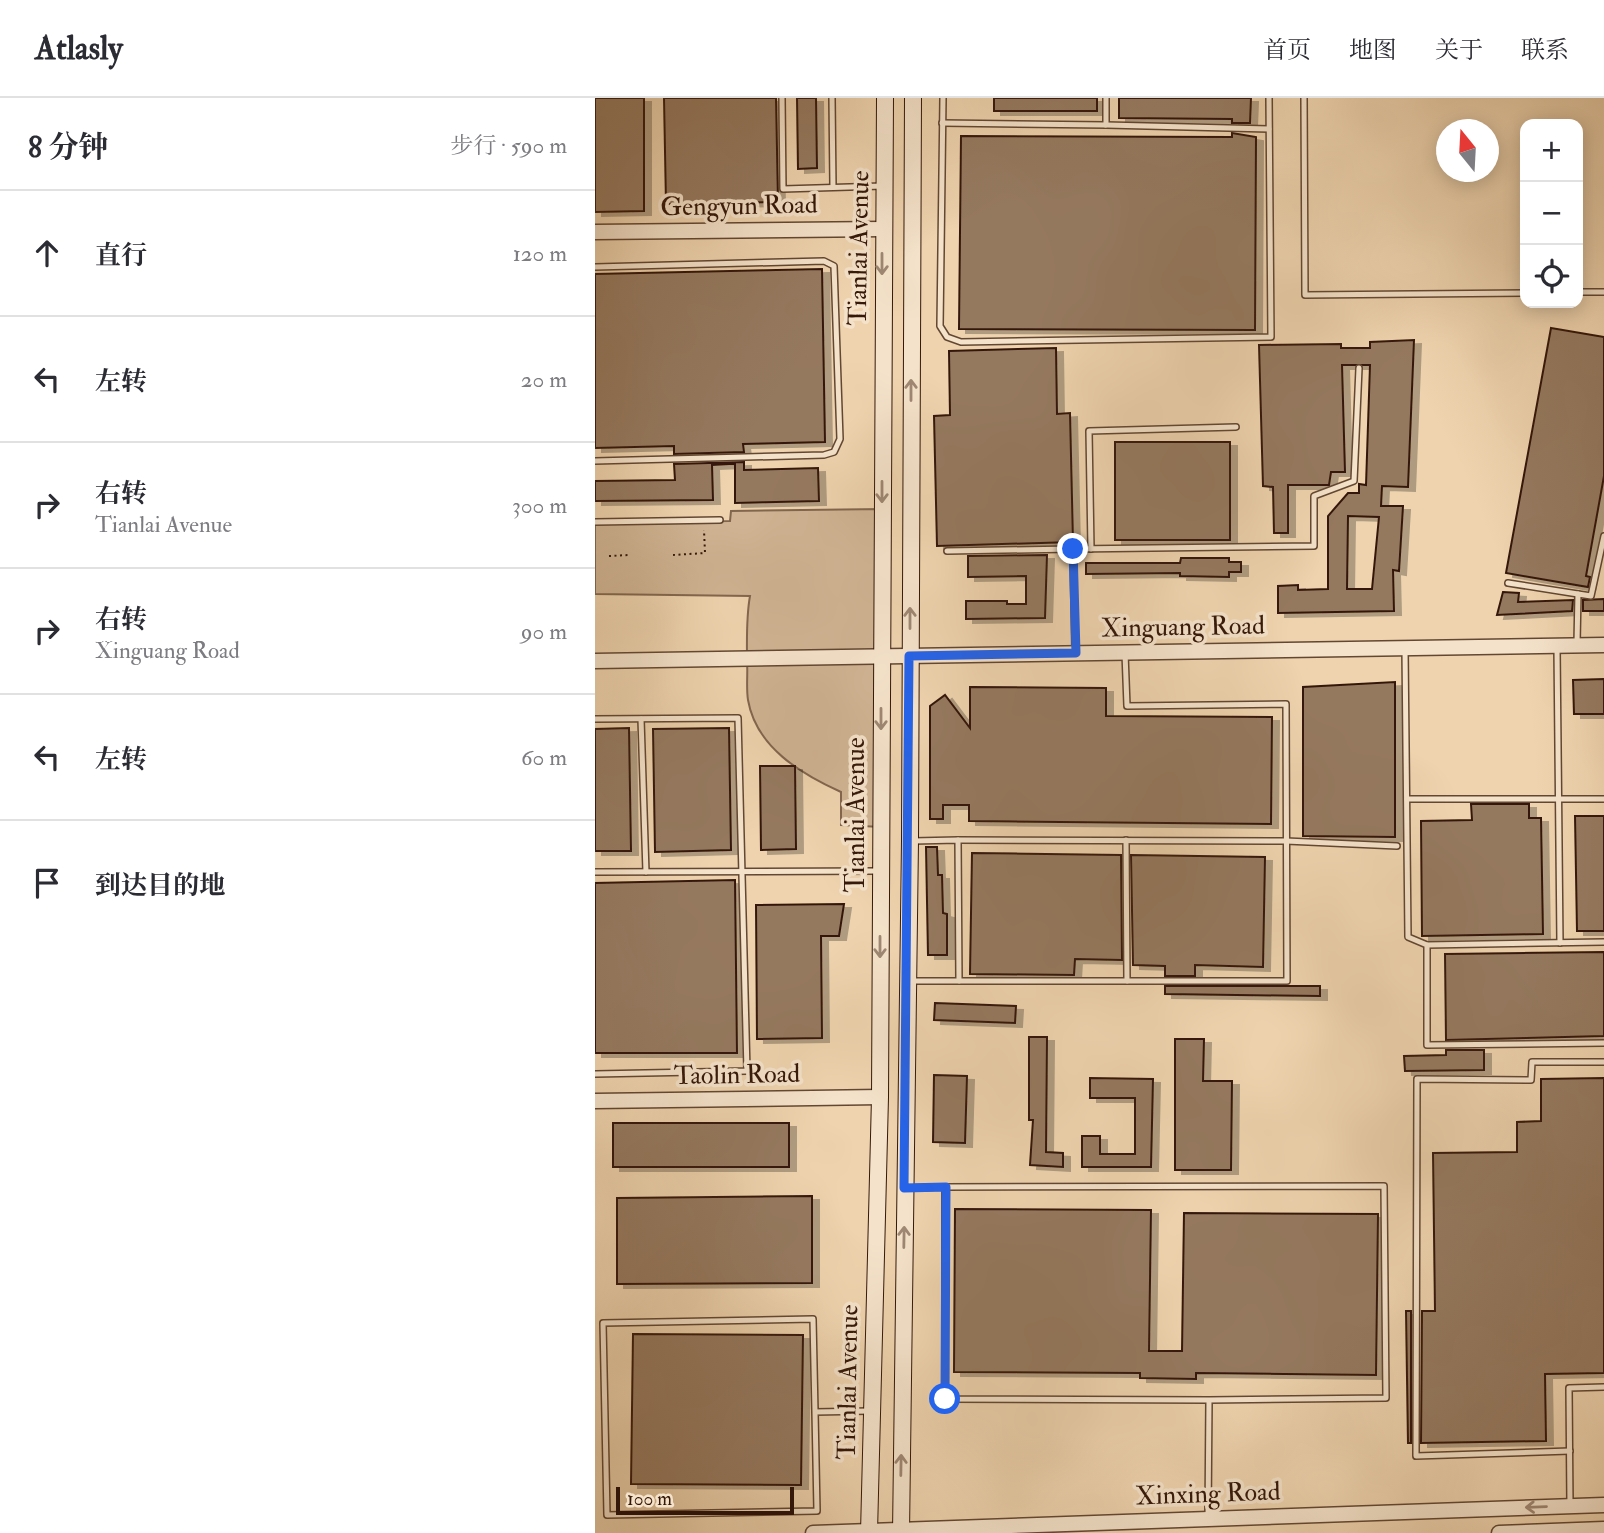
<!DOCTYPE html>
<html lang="zh">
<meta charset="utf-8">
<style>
body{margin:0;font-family:"IM FELL Double Pica","Noto Serif SC",serif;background:#f2f2f3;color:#2b2b33}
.controls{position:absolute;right:21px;top:21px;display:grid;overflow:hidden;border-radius:14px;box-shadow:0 4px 18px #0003}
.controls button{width:63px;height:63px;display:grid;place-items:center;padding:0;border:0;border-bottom:2px solid #e1e1e2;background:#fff;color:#2b2b33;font:35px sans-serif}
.compass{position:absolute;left:841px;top:21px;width:63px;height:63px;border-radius:50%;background:#fff;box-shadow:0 4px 18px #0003;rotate:342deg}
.scale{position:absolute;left:21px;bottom:18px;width:178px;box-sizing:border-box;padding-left:7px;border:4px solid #351809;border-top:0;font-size:19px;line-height:24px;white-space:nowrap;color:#351809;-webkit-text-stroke:5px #f4e2ca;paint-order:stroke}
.stop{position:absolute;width:21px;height:21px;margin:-16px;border:5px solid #2563eb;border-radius:50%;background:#fff}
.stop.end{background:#2563eb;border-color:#fff;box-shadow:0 2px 7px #0008}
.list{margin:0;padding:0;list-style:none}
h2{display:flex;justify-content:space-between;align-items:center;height:91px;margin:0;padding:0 28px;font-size:30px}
h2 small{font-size:23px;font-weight:400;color:#7c7c81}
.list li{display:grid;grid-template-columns:46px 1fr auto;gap:21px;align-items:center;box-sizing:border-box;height:126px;padding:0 28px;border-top:2px solid #e1e1e2}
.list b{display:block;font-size:26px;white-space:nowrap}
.list p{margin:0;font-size:23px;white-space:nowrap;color:#7c7c81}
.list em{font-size:23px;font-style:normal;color:#7c7c81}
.icon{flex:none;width:38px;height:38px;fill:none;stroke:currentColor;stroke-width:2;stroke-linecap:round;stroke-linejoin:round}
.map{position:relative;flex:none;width:1009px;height:1435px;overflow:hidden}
header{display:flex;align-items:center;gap:42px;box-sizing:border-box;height:98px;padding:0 35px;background:#fff;border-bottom:2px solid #e1e1e2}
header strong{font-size:33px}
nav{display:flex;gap:38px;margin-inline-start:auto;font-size:24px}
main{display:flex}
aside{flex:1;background:#fff}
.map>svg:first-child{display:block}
</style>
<header>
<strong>Atlasly</strong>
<nav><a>首页</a><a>地图</a><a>关于</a><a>联系</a></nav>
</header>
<main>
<aside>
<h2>8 分钟<small>步行 · 590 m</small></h2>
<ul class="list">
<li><svg class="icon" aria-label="ahead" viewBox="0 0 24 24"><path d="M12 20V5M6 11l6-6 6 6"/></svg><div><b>直行</b></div><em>120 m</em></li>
<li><svg class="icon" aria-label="left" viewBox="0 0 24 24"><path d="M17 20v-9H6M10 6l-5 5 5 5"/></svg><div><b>左转</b></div><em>20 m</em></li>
<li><svg class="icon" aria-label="right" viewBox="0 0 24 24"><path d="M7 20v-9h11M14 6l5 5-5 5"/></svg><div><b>右转</b><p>Tianlai Avenue</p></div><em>300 m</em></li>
<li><svg class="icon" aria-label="right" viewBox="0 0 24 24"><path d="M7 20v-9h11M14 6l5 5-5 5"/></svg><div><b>右转</b><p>Xinguang Road</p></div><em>90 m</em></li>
<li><svg class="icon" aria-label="left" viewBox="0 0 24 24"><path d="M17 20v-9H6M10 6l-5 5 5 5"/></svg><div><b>左转</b></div><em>60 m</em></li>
<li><svg class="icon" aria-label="arrive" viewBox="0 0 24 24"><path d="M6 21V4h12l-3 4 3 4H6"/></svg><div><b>到达目的地</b></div></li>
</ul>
</aside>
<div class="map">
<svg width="1009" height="1435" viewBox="0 0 1009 1435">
<defs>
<filter id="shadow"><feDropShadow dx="7" dy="4" stdDeviation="0" flood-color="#0004"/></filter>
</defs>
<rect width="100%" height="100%" fill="#eed3ae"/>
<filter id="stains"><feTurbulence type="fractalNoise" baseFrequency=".00286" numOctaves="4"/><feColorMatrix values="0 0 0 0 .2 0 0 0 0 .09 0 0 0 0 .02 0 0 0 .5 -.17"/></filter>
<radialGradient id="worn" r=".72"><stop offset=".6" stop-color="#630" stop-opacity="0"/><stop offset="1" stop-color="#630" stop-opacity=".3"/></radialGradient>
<path fill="#cfb392" stroke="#82664e" stroke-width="2" d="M287,411L286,729L246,727V694C206,676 161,649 153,602C151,590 153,576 152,563C152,541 151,520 155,498L0,496V424L135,423L136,413Z"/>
<g fill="#95795f" stroke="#351809" stroke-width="2" fill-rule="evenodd" filter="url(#shadow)">
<polygon points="0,0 49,0 49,113 0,114"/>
<polygon points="69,0 181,0 183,104 71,106"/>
<polygon points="202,0 221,0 222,70 203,71"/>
<rect x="399" y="0" width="103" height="13"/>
<polygon points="524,0 656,0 655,25 637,25 637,21 524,20"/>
<polygon points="637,35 661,39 660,232 364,231 366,38 637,39"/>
<polygon points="227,171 230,344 148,346 149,354 79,356 79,348 0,350 0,176"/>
<polygon points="956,230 1009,239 1009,378 991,478 995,479 993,489 911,475"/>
<path d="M819,242L813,389L787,388L786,408H808L804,473L798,472L799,513L683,515V488L703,487V492L733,491V418L753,395H764V386L771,387L775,267H747L750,374H736L734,387H693V435H679L678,389L668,388L664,247L746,246V250H775V244ZM753,418L784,419L777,491H752Z"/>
<polygon points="461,250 462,316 475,315 478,444 342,448 339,318 355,317 354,253"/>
<rect x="520" y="344" width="115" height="98"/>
<polygon points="149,364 149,372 223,370 224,403 140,405 140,366 117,367 118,402 0,403 0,383 80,382 79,366"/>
<polygon points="452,457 450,520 371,521 371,503 412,503 412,506 431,506 431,478 373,479 373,458"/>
<polygon points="586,460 634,460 634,464 646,464 646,474 634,474 634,479 585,478 585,475 491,476 491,465 585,465"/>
<polygon points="908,494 924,495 923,504 978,502 977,513 902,517"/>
<polygon points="1009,501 1009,513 988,513 988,502"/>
<polygon points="1009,581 1009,616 979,616 978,582"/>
<polygon points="800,584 800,739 708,738 708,589"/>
<polygon points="375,589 511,590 511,618 677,619 676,726 374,723 374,707 348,707 348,721 335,721 335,608 350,597 375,630"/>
<polygon points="34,630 36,753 0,753 0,631"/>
<polygon points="134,630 136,752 60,754 58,631"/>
<polygon points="165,668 200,668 201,751 166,752"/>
<polygon points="876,706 934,706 934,720 946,720 948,836 827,838 826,723 877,722"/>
<polygon points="980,718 1009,718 1009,833 982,833"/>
<polygon points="331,749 342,749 343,777 347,777 348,815 352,816 352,857 333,857"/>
<polygon points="377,755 526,757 527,862 480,861 479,877 375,876"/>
<polygon points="536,757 670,759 668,869 600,867 600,878 570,878 570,868 538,867"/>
<polygon points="140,782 142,955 0,955 0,785"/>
<polygon points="249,806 244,838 226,838 227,940 162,941 161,807"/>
<polygon points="1009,854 1009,938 851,942 850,856"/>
<polygon points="570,888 725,888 725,898 570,896"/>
<polygon points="340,905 421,908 420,925 339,922"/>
<polygon points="434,939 452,939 451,1054 468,1055 468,1069 435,1067 438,1022 434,1022"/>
<polygon points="580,941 609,941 608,983 637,983 636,1072 580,1072"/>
<polygon points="851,952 889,952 889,972 810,973 809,958 851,957"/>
<polygon points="339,977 372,978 370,1045 338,1044"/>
<polygon points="495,980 558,981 556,1069 487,1069 487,1038 505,1038 505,1056 540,1056 540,1000 495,1000"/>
<polygon points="1009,980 1009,1275 950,1276 951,1343 826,1345 827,1213 840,1213 838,1055 922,1054 922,1024 946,1023 946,981"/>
<rect x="18" y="1025" width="176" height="44"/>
<polygon points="217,1098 217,1185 22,1186 22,1100"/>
<polygon points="360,1111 556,1112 554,1253 587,1253 589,1115 783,1116 781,1277 601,1275 601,1281 545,1280 545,1275 359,1274"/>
<polygon points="811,1213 816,1213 816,1345 813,1345"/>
<polygon points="38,1236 208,1237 206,1387 36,1386"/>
</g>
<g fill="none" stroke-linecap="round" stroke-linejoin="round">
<defs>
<g id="service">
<polyline points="187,0 188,91 288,88"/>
<polyline points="237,0 238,89"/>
<polyline points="348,0 345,228 352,239 366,244 676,239 674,0"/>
<polyline points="709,0 710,197 930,195"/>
<polyline points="347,25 511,27 511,0"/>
<polyline points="511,27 674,31"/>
<polyline points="0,169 229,163 239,168 245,341 239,354 229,357 0,363"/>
<polyline points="983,194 1009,194"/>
<polyline points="0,424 125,422"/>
<polyline points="496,451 494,333 641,329"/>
<polyline points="352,453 478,451"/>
<polyline points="913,485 983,496"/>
<polyline points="982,545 983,496 996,498 1009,438"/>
<polyline points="962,550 965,845"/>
<polyline points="810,551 813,839 832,847 832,947 1009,945"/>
<polyline points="480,552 478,451 719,448 719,398 759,383 764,270"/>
<polyline points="0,621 143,620 152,973 0,976"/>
<polyline points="46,621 51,774"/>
<polyline points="812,701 1009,701"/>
<polyline points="363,742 691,743 802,748"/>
<polyline points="531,742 532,883"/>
<polyline points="318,743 363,742 364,883"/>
<polyline points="0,774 283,773"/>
<polyline points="832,847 1009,844"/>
<polyline points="316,883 692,883 691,606 532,608 530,555"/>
<polyline points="312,1090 350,1089"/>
<polyline points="220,1314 218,1221 8,1225 12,1417 222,1413 220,1314 274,1313"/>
<polyline points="975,1353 821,1358 822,981 936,982 937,964 1009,964"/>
<polyline points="975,1408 974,1290 1009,1289"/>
<polyline points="613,1420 614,1302 350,1301 350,1089 789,1088 791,1300 614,1302"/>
</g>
<g id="tertiary">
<polyline points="0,134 288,131"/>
<polyline points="0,563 1009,547"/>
<polyline points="0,1003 285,999"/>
<polyline points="218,1435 1009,1407"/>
<polyline points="904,1435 1009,1431"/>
</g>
<g id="secondary">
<polyline points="274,1435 285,999 290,0"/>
<polyline points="306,1435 315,743 318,0"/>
</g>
</defs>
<use href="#service" stroke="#634732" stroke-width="8"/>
<use href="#tertiary" stroke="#634732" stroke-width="17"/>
<use href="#secondary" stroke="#351809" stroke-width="18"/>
<g stroke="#351809" stroke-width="2" stroke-dasharray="2 3.5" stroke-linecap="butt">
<polyline points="78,457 110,455 109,432"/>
<polyline points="14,458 34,457"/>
</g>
<use href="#service" stroke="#f4e2ca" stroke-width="5"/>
<use href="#tertiary" stroke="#f4e2ca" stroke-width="14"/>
<use href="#secondary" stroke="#f4e2ca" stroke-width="16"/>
</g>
<defs><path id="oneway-shaft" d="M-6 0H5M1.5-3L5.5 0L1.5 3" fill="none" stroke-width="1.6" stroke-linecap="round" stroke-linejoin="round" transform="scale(1.75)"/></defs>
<g stroke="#9e8773">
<use href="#oneway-shaft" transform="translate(287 166) rotate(90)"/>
<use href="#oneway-shaft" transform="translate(316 292) rotate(-90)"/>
<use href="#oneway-shaft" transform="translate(287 394) rotate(90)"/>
<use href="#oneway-shaft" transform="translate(315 520) rotate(-90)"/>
<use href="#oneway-shaft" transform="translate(286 621) rotate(90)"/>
<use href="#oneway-shaft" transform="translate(285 849) rotate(90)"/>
<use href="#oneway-shaft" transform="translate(309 1139) rotate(-89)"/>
<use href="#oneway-shaft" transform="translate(306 1367) rotate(-89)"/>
<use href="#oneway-shaft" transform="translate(941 1409) rotate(178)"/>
</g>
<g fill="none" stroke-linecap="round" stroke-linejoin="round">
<polyline stroke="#2563eb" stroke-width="9" points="350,1301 351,1089 309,1090 314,558 481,555 478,451"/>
</g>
<g text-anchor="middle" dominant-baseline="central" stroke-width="7" stroke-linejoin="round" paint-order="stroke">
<g font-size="26" fill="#351809" stroke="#f4e2ca">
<text transform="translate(144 108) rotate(-1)">Gengyun Road</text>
<text transform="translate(264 150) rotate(-89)">Tianlai Avenue</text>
<text transform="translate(588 529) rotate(-1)">Xinguang Road</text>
<text transform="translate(261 717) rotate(-90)">Tianlai Avenue</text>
<text transform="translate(142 977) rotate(-1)">Taolin Road</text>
<text transform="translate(253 1284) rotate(-89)">Tianlai Avenue</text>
<text transform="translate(613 1396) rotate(-2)">Xinxing Road</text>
</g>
</g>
<rect width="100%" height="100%" filter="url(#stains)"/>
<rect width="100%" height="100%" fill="url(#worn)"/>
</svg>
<div class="controls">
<button>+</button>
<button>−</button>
<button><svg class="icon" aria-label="locate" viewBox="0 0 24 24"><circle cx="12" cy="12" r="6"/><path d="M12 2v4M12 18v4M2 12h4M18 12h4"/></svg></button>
</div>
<svg class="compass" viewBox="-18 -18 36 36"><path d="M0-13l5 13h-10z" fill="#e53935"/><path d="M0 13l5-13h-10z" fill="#7c7c81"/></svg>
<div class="scale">100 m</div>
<div class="stop" style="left:350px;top:1301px"></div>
<div class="stop end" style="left:478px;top:451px"></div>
</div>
</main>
